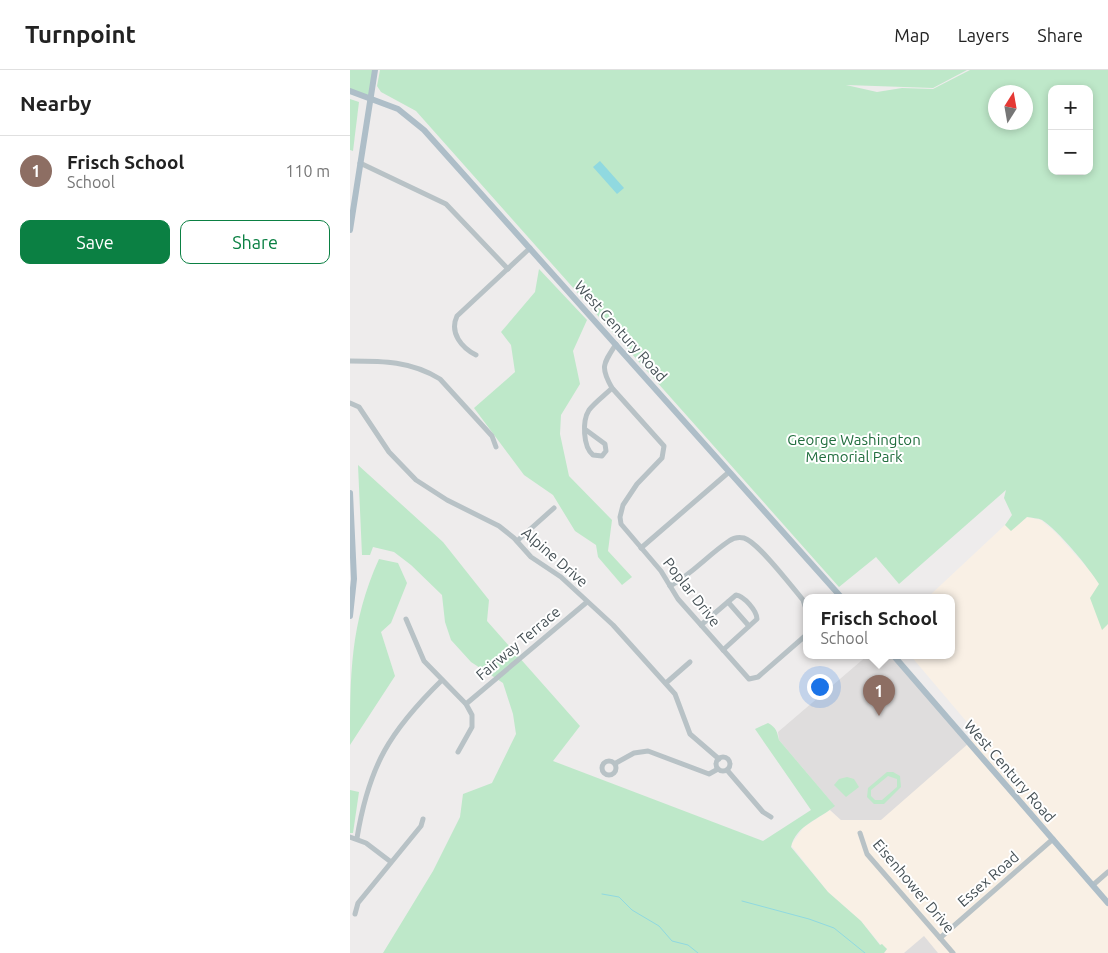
<!DOCTYPE html>
<meta charset="utf-8">
<style>
body{margin:0;font-family:Ubuntu,sans-serif;background:#f6f6f6;color:#222}
.controls{position:absolute;right:15px;top:15px;display:grid;overflow:hidden;border-radius:10px;box-shadow:0 2px 8px #0003}
.controls button{width:45px;height:45px;display:grid;place-items:center;padding:0;border:0;border-bottom:1px solid #e0e0e0;background:#fff;color:#222;font:25px sans-serif}
.compass{position:absolute;left:638px;top:15px;width:45px;height:45px;border-radius:50%;background:#fff;box-shadow:0 2px 8px #0003;rotate:11deg}
.you{position:absolute;left:469px;top:616px;width:18px;height:18px;margin:-12px;border:4px solid #fff;border-radius:50%;background:#1a73e8;box-shadow:0 0 0 8px #1a73e833}
.badge{display:grid;place-items:center;width:32px;height:32px;border-radius:50%;background:#0b8043;color:#fff;font-size:16px;font-weight:700}
.pin{position:absolute;translate:-50% -41px;filter:drop-shadow(0 1px 2px #0008)}
.pin::after{content:'';position:absolute;top:26px;width:18px;height:15px;background:inherit;clip-path:polygon(0 0,100% 0,50% 100%)}
.popup{position:absolute;left:453px;top:524px;width:152px;height:65px;box-sizing:border-box;display:grid;place-content:center;border-radius:10px;background:#fff;filter:drop-shadow(0 1px 4px #0005);font-size:16px;white-space:nowrap;color:#767676}
.popup b{font-size:19px;color:#222}
.popup::after{content:'';position:absolute;left:50%;top:100%;margin-left:-10px;border:10px solid transparent;border-top-color:#fff}
.list{margin:0;padding:0;list-style:none}
h2{display:flex;justify-content:space-between;align-items:center;height:65px;margin:0;padding:0 20px;font-size:21px}
h2 small{font-size:16px;font-weight:400;color:#767676}
.list li{display:grid;grid-template-columns:32px 1fr auto;gap:15px;align-items:center;box-sizing:border-box;height:70px;padding:0 20px;border-top:1px solid #e0e0e0}
.list b{display:block;font-size:19px;white-space:nowrap}
.list p{margin:0;font-size:16px;white-space:nowrap;color:#767676}
.list em{font-size:16px;font-style:normal;color:#767676}
.actions{display:flex;gap:10px;padding:15px 20px}
.actions a{flex:1;padding:11px 0;border:1px solid #0b8043;border-radius:10px;text-align:center;font-size:18px;color:#0b8043}
.actions .main{background:#0b8043;color:#fff}
.map{position:relative;flex:none;width:758px;height:883px;overflow:hidden}
header{display:flex;align-items:center;gap:30px;box-sizing:border-box;height:70px;padding:0 25px;background:#fff;border-bottom:1px solid #e0e0e0}
header strong{font-size:24px}
nav{display:flex;gap:28px;margin-inline-start:auto;font-size:18px}
main{display:flex}
aside{flex:1;background:#fff}
.map>svg:first-child{display:block}
</style>
<header>
<strong>Turnpoint</strong>
<nav><a>Map</a><a>Layers</a><a>Share</a></nav>
</header>
<main>
<aside>
<h2>Nearby<small></small></h2>
<ul class="list">
<li><span class="badge" style="background:#8d6e63">1</span><div><b>Frisch School</b><p>School</p></div><em>110 m</em></li>
</ul>
<div class="actions"><a class="main">Save</a><a>Share</a></div>
</aside>
<div class="map">
<svg width="758" height="883" viewBox="0 0 758 883">
<rect width="100%" height="100%" fill="#eeecec"/>
<polygon fill="#f9f0e5" points="677,447 691,450 706,463 741,502 749,514 752,559 758,554 758,883 534,883 537,879 531,875 511,851 478,822 441,775 454,757 480,740 491,750 616,675 627,664 560,585 602,585 602,527 578,527 655,455 661,460"/>
<g fill="#dfdddd">
<polygon points="518,585 543,585 619,673 531,750 491,750 480,740 484,735 429,670 428,662"/>
<polygon points="574,866 588,883 554,883"/>
</g>
<g fill="#bee8c9" fill-rule="evenodd">
<polygon points="0,0 25,0 20,28 0,21"/>
<path d="M30,0H617L583,18L496,15L527,22L552,18L583,19L620,0H758V554L752,560L740,528L749,514C739,498 708,460 692,450C688,448 682,448 677,447L661,461L655,455L662,445L654,428L656,420L549,514L526,487L489,517L66,41L31,22L27,16ZM702,19H739V101H702ZM646,22H676V52H646Z"/>
<polygon points="0,29 9,32 3,81 0,80"/>
<polygon points="189,199 237,250 223,281 230,314 211,345 210,364 219,406 262,450 258,481 282,507 272,515 248,487 246,475 225,461 203,425 174,405 124,338 165,302 161,275 151,262 185,222"/>
<path d="M8,395L93,472L139,530L137,551L230,656L203,691L413,771L461,740L405,659L418,653C427,658 427,662 429,670L485,736C470,749 446,755 441,777L478,822L511,851L530,875L532,874L537,879L534,883H33L83,801L110,747L113,724L142,713L166,664L163,644L153,613L121,592L101,570L95,552L92,525L61,495L44,482L23,477L20,485H12Z"/>
<path d="M29,489L48,493L57,513L41,553L31,562L45,606L0,675C0,605 0,553 29,489Z"/>
<path d="M537,702H543L550,706L551,717L534,734H524L517,727L518,718ZM538,706L547,709V717L532,730H525L521,726V720Z"/>
<polygon points="497,707 504,709 509,717 496,727 484,715 489,709"/>
<polygon points="0,720 9,722 3,763 0,763"/>
</g>
<polygon fill="#90d9e0" points="250,91 274,118 267,124 243,97"/>
<g fill="none" stroke-linecap="round" stroke-linejoin="round">
<g stroke="#90d9e0" stroke-width="1">
<polyline points="252,824 269,827 282,840 309,856 322,871 338,875 348,883"/>
<polyline points="392,831 459,849 484,858 515,883"/>
</g>
<g stroke="#b8c2c6" stroke-width="5">
<polyline points="10,93 96,134 158,199"/>
<path d="M266,274C253,294 250,297 262,318L314,376L312,388L287,414L273,435L270,447L271,454L311,501L328,529L399,609L408,607L455,566L456,563"/>
<path d="M126,285C112,278 99,263 107,246L180,178"/>
<path d="M0,291C33,291 61,291 90,309L142,366L146,377"/>
<polyline points="0,333 9,337 39,382 66,410 97,430 149,456 164,468 181,487 211,507 263,555 325,624 340,664 369,689"/>
<path d="M236,360L255,374L256,381L252,386L243,385C233,377 232,351 239,340C245,332 255,325 262,318"/>
<polyline points="167,471 204,438"/>
<polyline points="291,478 379,402"/>
<path d="M320,516C342,504 358,485 379,471C383,468 389,467 394,468C408,472 442,517 453,530L456,539"/>
<polyline points="378,532 399,556"/>
<polyline points="56,549 74,591 116,634 122,645 122,657 108,682"/>
<path d="M351,555L386,525C394,526 407,541 407,549L373,580"/>
<polyline points="316,613 340,592"/>
<polyline points="116,634 237,532"/>
<circle cx="373" cy="694" r="7"/>
<circle cx="259" cy="698" r="7"/>
<polyline points="266,693 284,683 298,681 359,704 368,699"/>
<polyline points="377,700 413,742 421,747"/>
<polyline points="510,763 517,784 603,883"/>
<polyline points="0,767 16,773 41,792"/>
<path d="M7,768C19,695 40,661 92,610"/>
<polyline points="743,815 758,802"/>
<polyline points="5,844 8,833 71,756 73,749"/>
<polyline points="590,868 703,769"/>
</g>
<g stroke="#aebec8" stroke-width="6">
<polyline points="0,21 48,39 74,60 491,527"/>
<polyline points="0,160 25,0"/>
<polyline points="0,423 4,509 0,546"/>
<polyline points="543,585 758,833"/>
</g>
</g>
<g text-anchor="middle" dominant-baseline="central" stroke-width="4" stroke-linejoin="round" paint-order="stroke">
<g font-size="15" fill="#465156" stroke="#fff">
<text transform="translate(271 261) rotate(48)">West Century Road</text>
<text transform="translate(205 487) rotate(41)">Alpine Drive</text>
<text transform="translate(342 522) rotate(52)">Poplar Drive</text>
<text transform="translate(168 573) rotate(-40)">Fairway Terrace</text>
<text transform="translate(660 701) rotate(49)">West Century Road</text>
<text transform="translate(638 809) rotate(-41)">Essex Road</text>
<text transform="translate(564 816) rotate(50)">Eisenhower Drive</text>
</g>
<g font-size="15" fill="#216e3e" stroke="#fff">
<text x="504" y="369">George Washington<tspan x="504" dy="17">Memorial Park</tspan></text>
</g>
</g>
</svg>
<div class="controls">
<button>+</button>
<button>−</button>
</div>
<svg class="compass" viewBox="-18 -18 36 36"><path d="M0-13l5 13h-10z" fill="#e53935"/><path d="M0 13l5-13h-10z" fill="#767676"/></svg>
<div class="you"></div>
<div class="pin badge" style="left:529px;top:646px;background:#8d6e63">1</div>
<div class="popup"><b>Frisch School</b>School</div>
</div>
</main>
